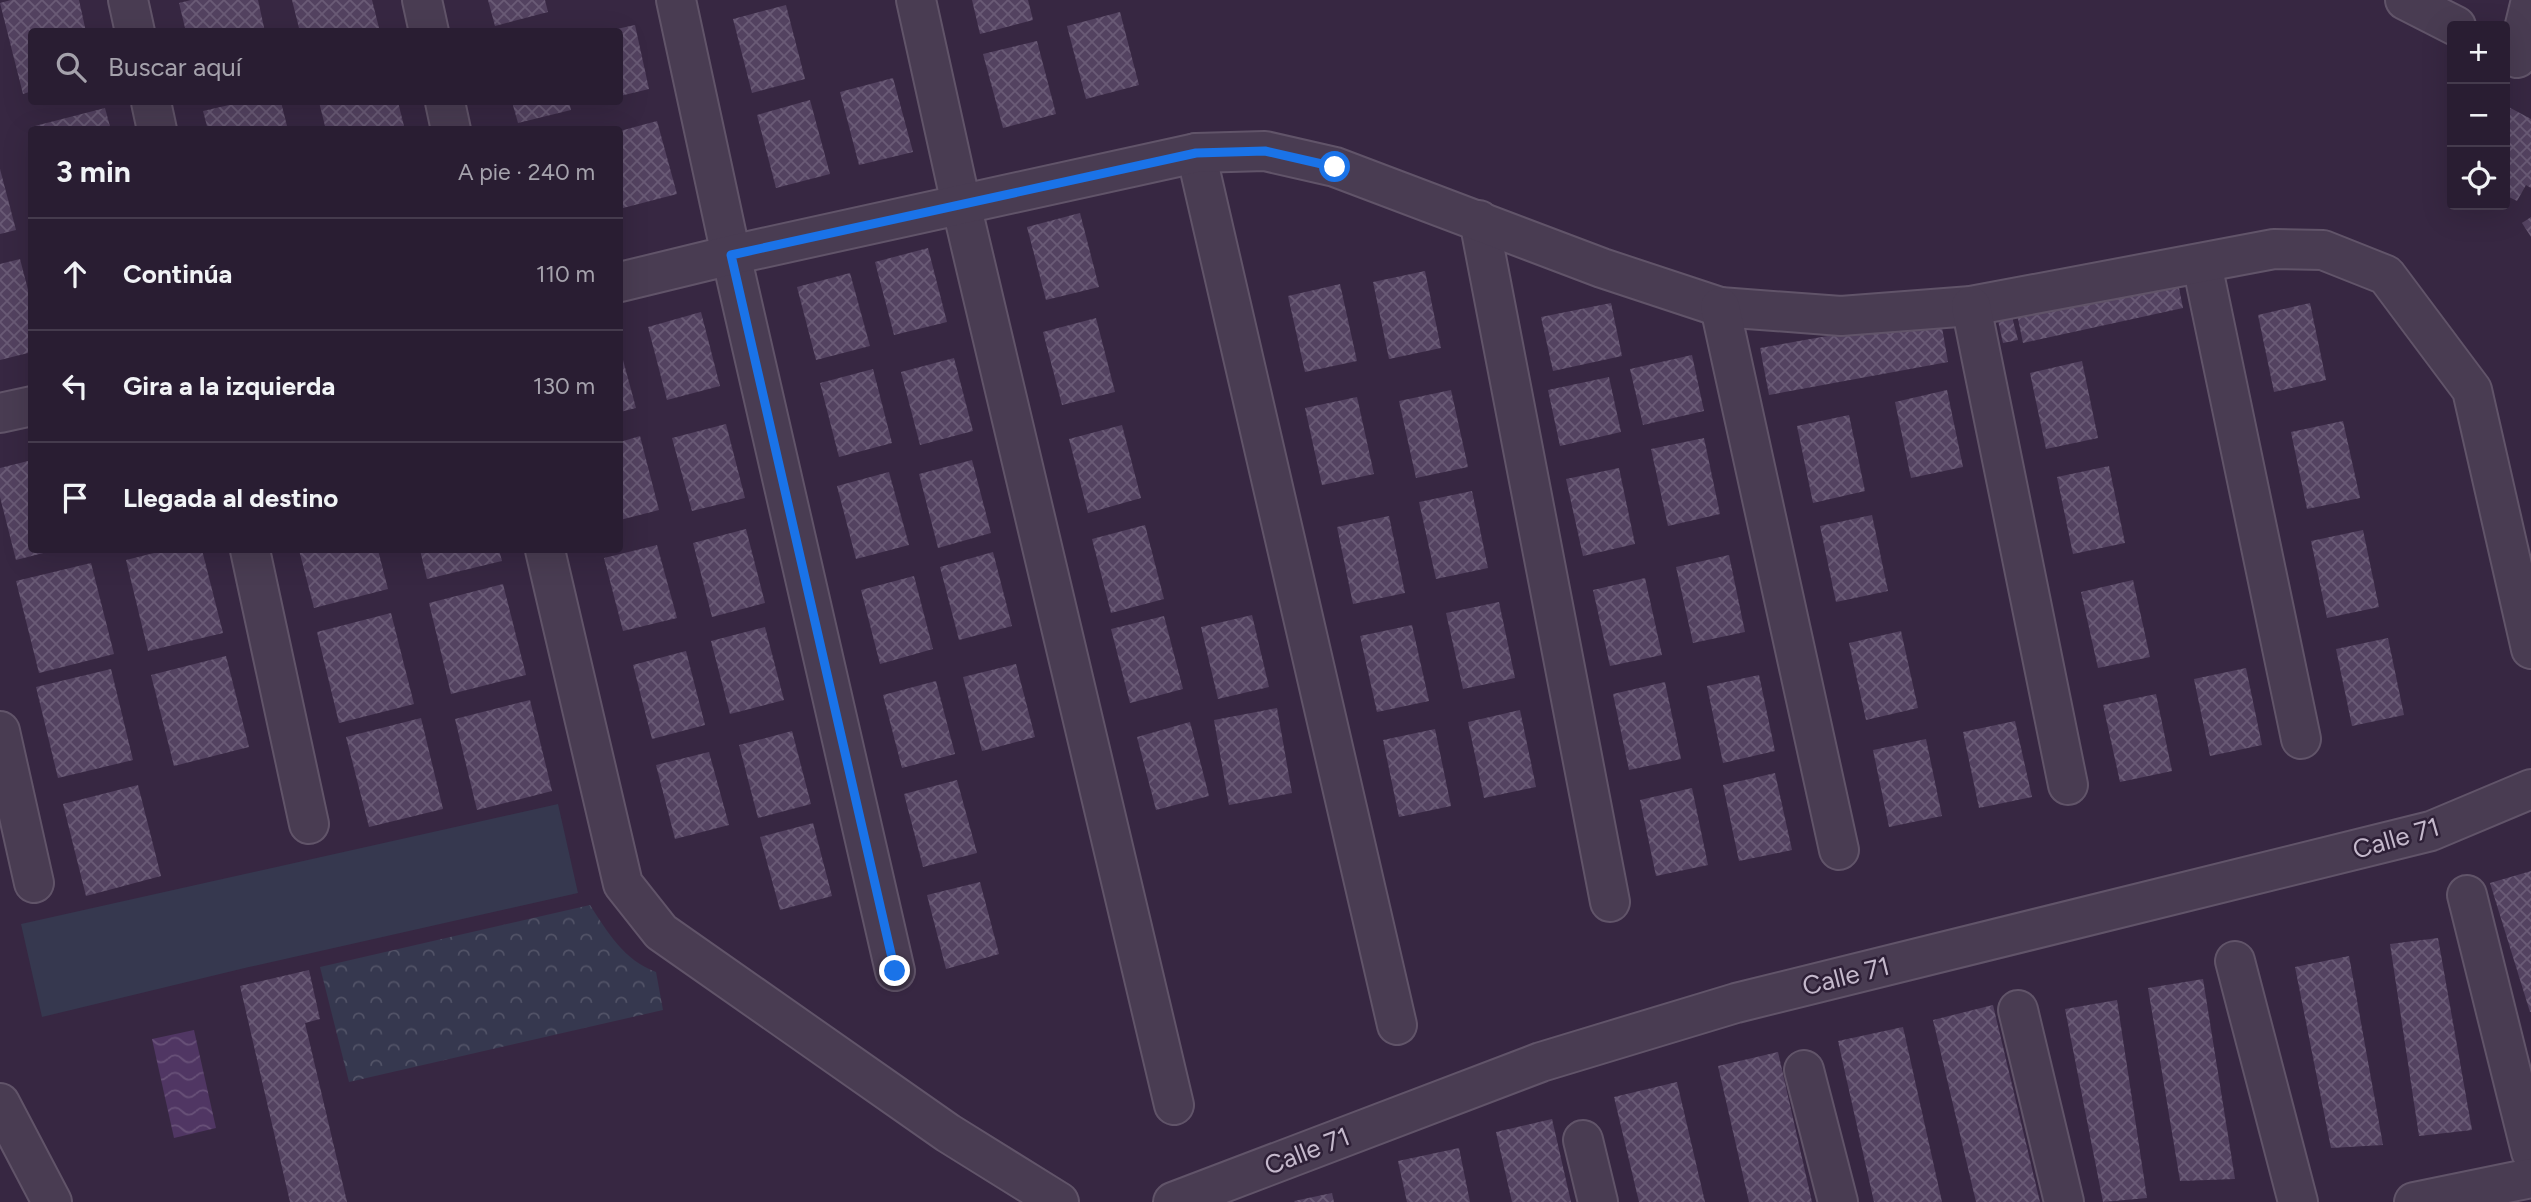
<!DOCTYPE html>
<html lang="es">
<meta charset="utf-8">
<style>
body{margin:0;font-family:Figtree,sans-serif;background:#31263a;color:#f1f3f6}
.controls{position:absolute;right:21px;top:21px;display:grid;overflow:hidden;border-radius:7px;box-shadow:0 7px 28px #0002}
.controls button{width:63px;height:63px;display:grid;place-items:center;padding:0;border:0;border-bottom:2px solid #453b4d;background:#291d32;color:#f1f3f6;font:35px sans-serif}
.stop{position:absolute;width:21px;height:21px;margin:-16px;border:5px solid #1a73e8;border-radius:50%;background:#fff}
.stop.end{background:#1a73e8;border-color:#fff;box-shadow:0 2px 7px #0008}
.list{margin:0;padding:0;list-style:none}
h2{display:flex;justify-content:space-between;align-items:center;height:91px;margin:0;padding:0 28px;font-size:30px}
h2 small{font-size:23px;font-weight:400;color:#a5a2ac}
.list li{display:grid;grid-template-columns:46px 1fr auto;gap:21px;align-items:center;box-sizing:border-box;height:112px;padding:0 28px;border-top:2px solid #453b4d}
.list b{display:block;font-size:26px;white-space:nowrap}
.list em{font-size:23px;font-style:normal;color:#a5a2ac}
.icon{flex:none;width:38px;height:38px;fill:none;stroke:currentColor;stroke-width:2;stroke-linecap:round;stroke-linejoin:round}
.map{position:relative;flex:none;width:2531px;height:1202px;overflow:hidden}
.search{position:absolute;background:#291d32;box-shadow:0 7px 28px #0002;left:28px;top:28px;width:595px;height:77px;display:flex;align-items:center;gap:18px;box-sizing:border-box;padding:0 24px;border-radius:7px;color:#a5a2ac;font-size:26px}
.panel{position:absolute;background:#291d32;box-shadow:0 7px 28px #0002;left:28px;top:126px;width:595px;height:427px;border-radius:7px}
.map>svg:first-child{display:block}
</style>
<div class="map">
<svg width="2531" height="1202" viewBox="0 0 2531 1202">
<defs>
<pattern id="forest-crowns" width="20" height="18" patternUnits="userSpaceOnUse" patternTransform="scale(1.75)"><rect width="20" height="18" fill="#36384f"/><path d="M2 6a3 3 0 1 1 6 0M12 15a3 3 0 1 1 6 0" fill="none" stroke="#525367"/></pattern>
<pattern id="water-waves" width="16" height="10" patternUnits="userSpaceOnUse" patternTransform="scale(1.75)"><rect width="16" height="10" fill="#503663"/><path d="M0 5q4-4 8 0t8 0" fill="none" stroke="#685178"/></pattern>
<pattern id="building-cross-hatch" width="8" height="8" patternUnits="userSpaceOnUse" patternTransform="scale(1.75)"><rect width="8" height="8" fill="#534260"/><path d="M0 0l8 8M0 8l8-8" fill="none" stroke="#6a5b76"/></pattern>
</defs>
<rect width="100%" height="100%" fill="#372742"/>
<path fill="url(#forest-crowns)" d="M590,905C608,933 624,960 656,972L663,1010L349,1082L320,967Z"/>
<polygon fill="#36384f" points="558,804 578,893 249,967 42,1017 21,924"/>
<polygon fill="url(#water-waves)" points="194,1030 216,1128 174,1138 152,1039"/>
<g fill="url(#building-cross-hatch)">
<polygon points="11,0 79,0 86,32 32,32 32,91 23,94 0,3"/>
<polygon points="191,0 258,0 265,32 186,32 179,3"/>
<polygon points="292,0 372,0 380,32 300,32"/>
<polygon points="488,0 545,0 548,12 495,26"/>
<polygon points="972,0 1028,0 1033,20 980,34"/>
<polygon points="786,5 805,79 752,93 733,19"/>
<polygon points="1120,12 1139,85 1086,99 1067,26"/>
<polygon points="635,25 649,89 620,96 620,32 612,30"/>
<polygon points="1037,41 1056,114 1003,128 983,54"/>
<polygon points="893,78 913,152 859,165 840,92"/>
<polygon points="810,100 830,174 776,188 757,115"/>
<polygon points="242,102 281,102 288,130 208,130 203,111"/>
<polygon points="319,102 398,102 405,130 326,130"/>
<polygon points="512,102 569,102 571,110 518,123"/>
<polygon points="2505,105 2531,119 2531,188 2526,185 2517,201 2505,195"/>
<polygon points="105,108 111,130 31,130 31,127"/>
<polygon points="657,121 677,194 623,208 620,193 620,131"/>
<polygon points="0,169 16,230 0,234"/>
<polygon points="1080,213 1099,287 1046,300 1027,227"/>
<polygon points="2531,217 2531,237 2522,223"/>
<polygon points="928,248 947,322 894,335 875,262"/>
<polygon points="20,259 32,305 32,352 0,360 0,264"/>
<polygon points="1425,271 1441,348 1389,359 1373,282"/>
<polygon points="850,273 870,346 816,360 797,287"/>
<polygon points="2176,273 2183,308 2023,343 2016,309"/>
<polygon points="1340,284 1357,361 1305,372 1288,296"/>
<polygon points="1611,303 1622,356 1553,371 1541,317"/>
<polygon points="2310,303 2326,380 2274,392 2258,315"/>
<polygon points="701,312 720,386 667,400 648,327"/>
<polygon points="2011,313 2018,340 2003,343 1997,316"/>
<polygon points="1940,316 1948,362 1769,395 1760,348"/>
<polygon points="1096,318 1115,392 1062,405 1043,332"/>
<polygon points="620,349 636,408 620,412"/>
<polygon points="1692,355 1704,411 1643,425 1630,369"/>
<polygon points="954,358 973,431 920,445 901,372"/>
<polygon points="2082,361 2098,438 2046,449 2030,373"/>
<polygon points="873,369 892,443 839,457 820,383"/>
<polygon points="1609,377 1621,432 1560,446 1548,390"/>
<polygon points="1451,390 1468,467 1416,478 1399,401"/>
<polygon points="1947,390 1963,467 1911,478 1895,402"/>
<polygon points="1357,397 1374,474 1322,485 1305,408"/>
<polygon points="1849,415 1865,491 1813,503 1797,426"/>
<polygon points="2343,421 2360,498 2307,509 2291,432"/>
<polygon points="726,424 745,498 692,511 672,438"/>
<polygon points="1122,425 1141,498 1088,513 1069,439"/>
<polygon points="640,436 659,510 620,520 620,442"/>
<polygon points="1704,438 1720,514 1668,526 1651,449"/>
<polygon points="32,460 32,550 55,550 16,560 0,497 0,468"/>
<polygon points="972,460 991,533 938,548 919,474"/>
<polygon points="2109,466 2125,543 2073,554 2057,477"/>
<polygon points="1619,468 1635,544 1583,556 1566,479"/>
<polygon points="889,472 909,545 856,559 837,486"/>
<polygon points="1472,491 1488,568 1436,579 1419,502"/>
<polygon points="1872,515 1888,591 1836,602 1820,526"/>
<polygon points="1389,516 1405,593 1353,604 1337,527"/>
<polygon points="1145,525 1164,599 1111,613 1092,539"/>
<polygon points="746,529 765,603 712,617 693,543"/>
<polygon points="2363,530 2379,607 2327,618 2311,541"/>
<polygon points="657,545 677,618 623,631 604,558"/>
<polygon points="166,550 202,550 223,633 148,651 126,560"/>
<polygon points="299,550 378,550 388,589 314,608"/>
<polygon points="420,550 499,550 502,561 427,579"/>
<polygon points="993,552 1012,626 959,640 940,567"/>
<polygon points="1729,555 1745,632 1693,643 1676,567"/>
<polygon points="91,563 114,654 39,673 16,581"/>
<polygon points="914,576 933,649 880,664 861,590"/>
<polygon points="1645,578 1662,655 1610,666 1593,590"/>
<polygon points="2133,580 2150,657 2098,668 2081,592"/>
<polygon points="503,584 526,675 451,694 429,603"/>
<polygon points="1499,602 1515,678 1463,689 1446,613"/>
<polygon points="391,613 414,704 339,723 317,632"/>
<polygon points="1252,615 1269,687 1218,699 1201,627"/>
<polygon points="1164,616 1183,689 1130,703 1111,629"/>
<polygon points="1412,625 1429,701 1377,712 1360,636"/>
<polygon points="765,627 784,700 730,714 711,641"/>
<polygon points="1901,631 1918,708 1866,720 1849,643"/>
<polygon points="2388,638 2404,715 2352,726 2336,649"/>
<polygon points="686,651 705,725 652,739 633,665"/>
<polygon points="226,656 249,747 174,766 151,675"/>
<polygon points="1016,664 1035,737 982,751 963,677"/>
<polygon points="2246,668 2262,745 2210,756 2194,679"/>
<polygon points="111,669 133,760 58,778 36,687"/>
<polygon points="1759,675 1775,751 1723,763 1707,686"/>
<polygon points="936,681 955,754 902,768 883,695"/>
<polygon points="1665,682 1681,759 1629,770 1613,694"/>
<polygon points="2156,694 2172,771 2120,782 2103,705"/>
<polygon points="530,700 552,791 477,810 455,719"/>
<polygon points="1277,708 1292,793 1229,805 1214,720"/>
<polygon points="1520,710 1536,787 1484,798 1468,722"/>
<polygon points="421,718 443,809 369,827 346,737"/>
<polygon points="2015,721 2032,797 1979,808 1963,732"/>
<polygon points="1190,722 1209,796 1156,810 1137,737"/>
<polygon points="1435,729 1451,806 1399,817 1383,740"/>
<polygon points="792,731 811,804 758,818 739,745"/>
<polygon points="1926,739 1942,816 1889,827 1873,750"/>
<polygon points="709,752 729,825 675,839 656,765"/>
<polygon points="1775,773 1792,850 1739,861 1723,785"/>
<polygon points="957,780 977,853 923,867 904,794"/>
<polygon points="138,785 161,876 86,896 63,804"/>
<polygon points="1692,788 1708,865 1656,876 1640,800"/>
<polygon points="813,823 832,896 780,910 760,837"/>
<polygon points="2531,871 2531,1012 2530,1012 2490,883"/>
<polygon points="980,882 999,954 946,969 927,895"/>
<polygon points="2438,938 2472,1130 2419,1136 2390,944"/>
<polygon points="2349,956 2383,1145 2331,1148 2295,967"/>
<polygon points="309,970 320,1019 305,1023 347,1202 290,1202 240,986"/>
<polygon points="2203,979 2235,1179 2180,1181 2148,988"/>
<polygon points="2117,1000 2147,1198 2103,1202 2065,1009"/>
<polygon points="1993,1005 2040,1202 1976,1202 1933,1020"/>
<polygon points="1903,1027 1942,1202 1874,1202 1838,1041"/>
<polygon points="1778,1052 1812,1202 1749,1202 1718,1066"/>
<polygon points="1677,1082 1705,1202 1639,1202 1614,1097"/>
<polygon points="1552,1119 1571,1202 1512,1202 1496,1132"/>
<polygon points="1459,1148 1470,1202 1407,1202 1398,1161"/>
<polygon points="1332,1193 1334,1202 1295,1202 1294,1201"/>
</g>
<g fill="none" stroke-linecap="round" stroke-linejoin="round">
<defs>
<g id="minor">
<polyline points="128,0 135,32"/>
<polyline points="422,0 429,32"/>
<polyline points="676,0 731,255 895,971"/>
<polyline points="916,0 961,204 1174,1105"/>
<polyline points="2405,0 2456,26"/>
<polyline points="2517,58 2531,0"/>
<polyline points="151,102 157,130"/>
<polyline points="445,102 451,130"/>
<polyline points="1196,153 1397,1025"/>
<polyline points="1479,220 1610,902"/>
<polyline points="2202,264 2301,739"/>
<polyline points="620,282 731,255 1196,153 1265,151 1335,167 1602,268 1720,307 1841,316 1971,306 2274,249 2323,250 2386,275 2472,390 2531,649"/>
<polyline points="1971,306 2068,785"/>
<polyline points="1720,307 1839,850"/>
<polyline points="0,413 32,406"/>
<polyline points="250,550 309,824"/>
<polyline points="545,550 623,884 661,932 948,1133 1059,1202"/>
<polyline points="0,731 34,883"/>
<polyline points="2467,895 2531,1152"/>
<polyline points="2235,961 2298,1202"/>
<polyline points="2018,1010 2064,1202"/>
<polyline points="1804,1070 1838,1202"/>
<polyline points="0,1103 52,1202"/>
<polyline points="1583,1140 1598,1202"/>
<polyline points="1173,1202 1541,1062 1736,1003 2431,831 2531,789"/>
<polyline points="2414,1202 2531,1178"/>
</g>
</defs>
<use href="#minor" stroke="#615469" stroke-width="42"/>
<use href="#minor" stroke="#493c52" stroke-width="38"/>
</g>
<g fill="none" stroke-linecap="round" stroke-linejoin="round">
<polyline stroke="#1a73e8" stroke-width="9" points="895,971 731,255 1196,153 1265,151 1335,167"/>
</g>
<g text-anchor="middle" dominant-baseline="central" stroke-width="5" stroke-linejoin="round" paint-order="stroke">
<g font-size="26" fill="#c5b9cc" stroke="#2e2037">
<text transform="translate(2396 838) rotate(-16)">Calle 71</text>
<text transform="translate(1846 976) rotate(-14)">Calle 71</text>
<text transform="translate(1307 1151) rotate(-21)">Calle 71</text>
</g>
</g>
</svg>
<div class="controls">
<button>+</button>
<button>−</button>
<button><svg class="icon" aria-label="locate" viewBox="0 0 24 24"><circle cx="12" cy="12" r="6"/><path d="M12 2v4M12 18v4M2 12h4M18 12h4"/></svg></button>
</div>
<div class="stop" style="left:1335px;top:167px"></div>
<div class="stop end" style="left:895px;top:971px"></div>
<div class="search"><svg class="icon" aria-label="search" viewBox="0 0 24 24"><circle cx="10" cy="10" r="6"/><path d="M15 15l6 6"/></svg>Buscar aquí</div>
<section class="panel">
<h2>3 min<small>A pie · 240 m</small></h2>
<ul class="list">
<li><svg class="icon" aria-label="ahead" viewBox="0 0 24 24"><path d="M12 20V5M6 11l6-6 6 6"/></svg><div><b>Continúa</b></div><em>110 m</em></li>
<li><svg class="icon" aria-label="left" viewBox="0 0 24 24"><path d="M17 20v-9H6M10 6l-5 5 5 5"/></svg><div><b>Gira a la izquierda</b></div><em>130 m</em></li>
<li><svg class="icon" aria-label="arrive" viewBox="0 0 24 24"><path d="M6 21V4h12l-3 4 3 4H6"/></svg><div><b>Llegada al destino</b></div></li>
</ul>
</section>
</div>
